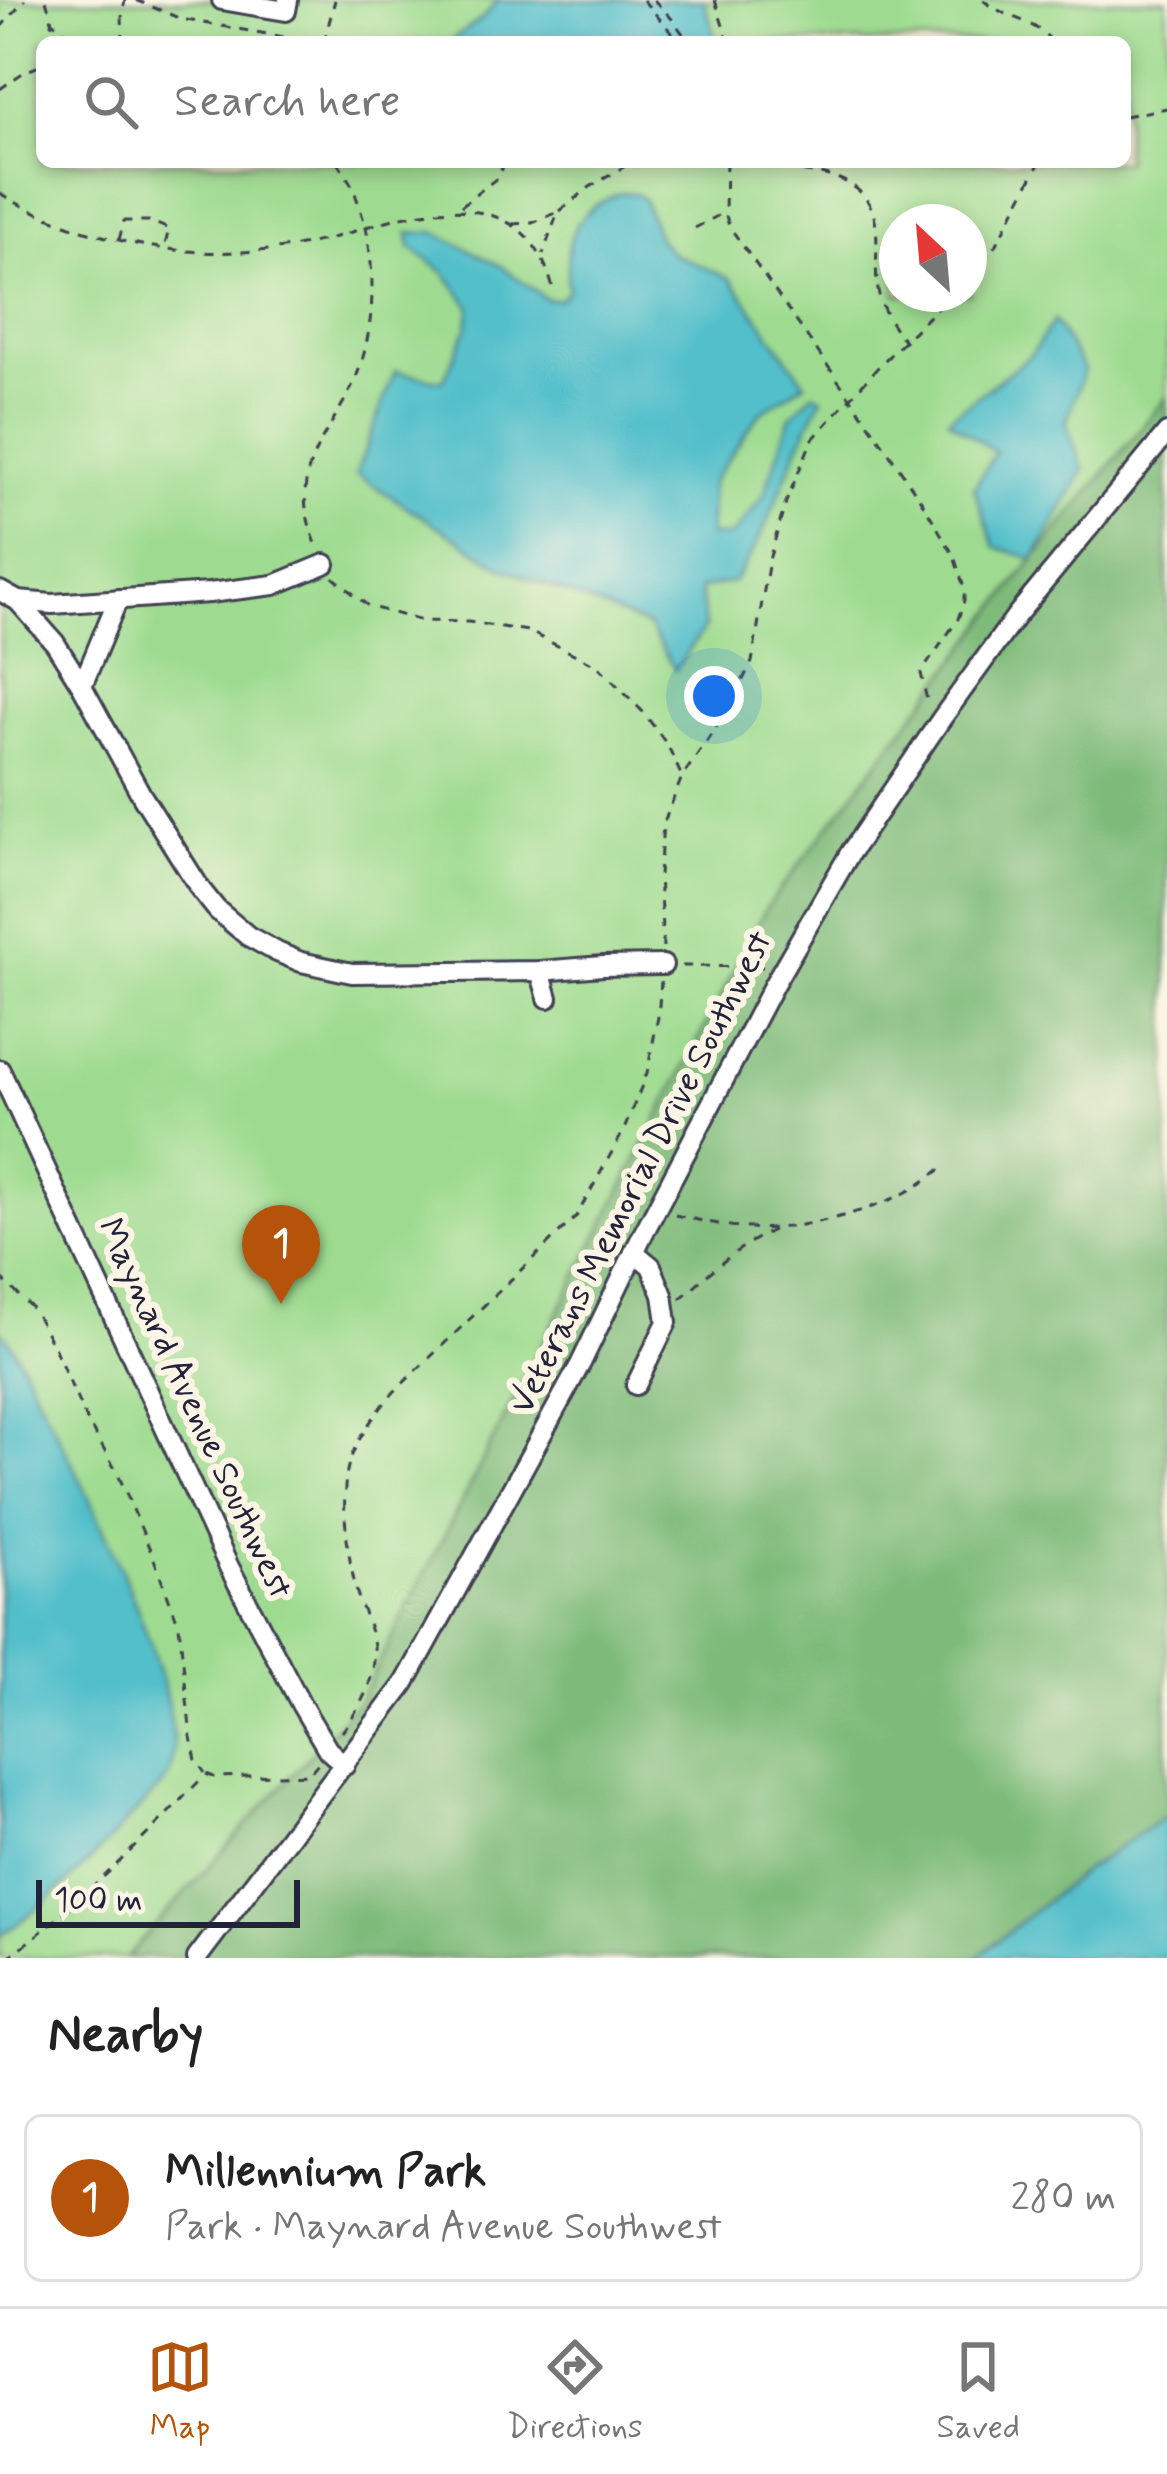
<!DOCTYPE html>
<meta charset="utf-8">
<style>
body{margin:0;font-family:Mynerve,sans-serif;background:#f2f2f2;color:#222}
.compass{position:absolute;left:879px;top:204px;width:108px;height:108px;border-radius:50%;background:#fff;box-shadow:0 6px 18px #0003;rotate:334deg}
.scale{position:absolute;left:36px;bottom:30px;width:264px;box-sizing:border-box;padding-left:12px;border:6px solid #22223b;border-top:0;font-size:33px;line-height:42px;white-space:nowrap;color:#22223b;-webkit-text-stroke:9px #fcf5e5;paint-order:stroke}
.you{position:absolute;left:714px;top:696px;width:42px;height:42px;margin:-30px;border:9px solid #fff;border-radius:50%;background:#1a73e8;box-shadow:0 0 0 18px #1a73e833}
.badge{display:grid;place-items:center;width:78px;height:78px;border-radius:50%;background:#b45309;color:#fff;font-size:39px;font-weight:700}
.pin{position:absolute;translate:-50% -99px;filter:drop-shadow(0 3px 6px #0008)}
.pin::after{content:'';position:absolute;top:63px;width:42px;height:36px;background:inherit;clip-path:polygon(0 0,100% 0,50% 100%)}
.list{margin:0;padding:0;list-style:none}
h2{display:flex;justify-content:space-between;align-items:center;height:156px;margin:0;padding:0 48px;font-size:51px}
h2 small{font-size:39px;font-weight:400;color:#767676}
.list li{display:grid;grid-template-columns:78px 1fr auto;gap:36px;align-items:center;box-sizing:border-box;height:168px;margin:0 24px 24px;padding:0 24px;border:3px solid #e0e0e0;border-radius:18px}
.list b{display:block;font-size:45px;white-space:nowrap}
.list p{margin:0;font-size:39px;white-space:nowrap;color:#767676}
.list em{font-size:39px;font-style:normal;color:#767676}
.icon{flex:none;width:66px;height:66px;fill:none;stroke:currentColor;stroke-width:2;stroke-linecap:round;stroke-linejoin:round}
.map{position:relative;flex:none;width:1167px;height:1958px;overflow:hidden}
.search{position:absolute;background:#fff;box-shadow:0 6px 18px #0003;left:36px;right:36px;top:36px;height:132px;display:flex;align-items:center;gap:30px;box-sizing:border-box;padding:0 42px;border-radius:18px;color:#767676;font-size:45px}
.sheet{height:348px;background:#fff}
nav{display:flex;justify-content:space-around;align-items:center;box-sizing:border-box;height:168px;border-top:3px solid #e0e0e0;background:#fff;font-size:33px;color:#767676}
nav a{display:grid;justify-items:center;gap:6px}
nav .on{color:#b45309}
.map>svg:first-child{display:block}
</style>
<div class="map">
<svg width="1167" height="1958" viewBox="0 0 1167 1958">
<rect width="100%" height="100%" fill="#fcf5e5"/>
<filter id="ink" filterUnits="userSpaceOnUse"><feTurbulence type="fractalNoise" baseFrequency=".00833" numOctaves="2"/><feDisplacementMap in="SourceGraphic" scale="24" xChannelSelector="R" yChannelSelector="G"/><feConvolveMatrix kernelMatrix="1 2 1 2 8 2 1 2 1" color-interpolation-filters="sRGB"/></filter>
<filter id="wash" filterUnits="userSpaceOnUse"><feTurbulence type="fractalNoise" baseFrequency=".004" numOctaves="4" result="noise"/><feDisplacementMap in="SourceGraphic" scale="48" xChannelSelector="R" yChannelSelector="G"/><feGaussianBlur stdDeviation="2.7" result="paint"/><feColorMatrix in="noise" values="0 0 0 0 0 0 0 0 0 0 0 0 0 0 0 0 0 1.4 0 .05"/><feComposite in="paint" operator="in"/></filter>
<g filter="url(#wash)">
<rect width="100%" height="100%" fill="#f3ead0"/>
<path fill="#9edb90" stroke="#607e66" stroke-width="3" fill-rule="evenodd" d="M0,0H1167V397L1034,559L766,908L360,1700L126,1958H0ZM42,42H1125V162H42ZM897,222H969V294H897Z"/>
<polygon fill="#7ebb7a" stroke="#506e5a" stroke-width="3" points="1167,397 1167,1815 1085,1870 976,1958 126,1958 360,1700 766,908 1034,559"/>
<g fill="#52bfcb" stroke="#3a7083" stroke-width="3">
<polygon points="498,0 704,0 714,34 713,42 449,42 482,19"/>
<path d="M621,193H635L644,200L659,240L672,253L731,279L805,383L760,413L712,482L709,536H732L764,495L791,416L814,393L822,398C789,456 772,532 733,582L700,589L705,627L675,670L648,626L501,567L356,474L395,371L443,381L467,328L471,307L444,272L411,248L409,233L434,232L503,267L546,299L559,300L568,291C564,242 570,211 621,193Z"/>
<polygon points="1054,321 1084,370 1066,423 1084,470 1034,559 995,547 974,488 995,452 948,419 1030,356"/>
<path d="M0,1329C17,1349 28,1377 40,1401C74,1464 203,1717 167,1778C159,1790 145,1802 136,1812C94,1858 51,1902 0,1936Z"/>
<polygon points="1167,1815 1167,1958 976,1958 1085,1870"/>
</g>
</g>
<g filter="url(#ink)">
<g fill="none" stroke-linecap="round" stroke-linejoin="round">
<defs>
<g id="minor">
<polyline points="222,0 286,11 288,0"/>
<polyline points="0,591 18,601 52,604 209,593 274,585 325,564"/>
<polyline points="18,601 55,643 82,686 118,599"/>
<polyline points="82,686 142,796 201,890 217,910 248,936 277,952 301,962 352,973 540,971 603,966 663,965"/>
<polyline points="540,971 548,998"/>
<polyline points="0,1070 229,1567 302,1706 328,1750 345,1765"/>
<polyline points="634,1252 651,1266 663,1295 667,1322 636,1385"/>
<polyline points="197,1958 405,1683 581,1363 642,1236 774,984 850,853 942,718 1016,616 1167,433"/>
</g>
</defs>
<use href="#minor" stroke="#414051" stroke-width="24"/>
<g stroke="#414051" stroke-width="3" stroke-dasharray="9 9" stroke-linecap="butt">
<polyline points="46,0 52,21 78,42"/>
<polyline points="136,0 181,19 313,42"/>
<polyline points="643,0 680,42"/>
<polyline points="654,0 672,19 689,42"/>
<polyline points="715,0 728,42"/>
<path d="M983,0C1004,18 1036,20 1052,42"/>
<polyline points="0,28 25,0"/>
<polyline points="46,42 52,22"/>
<polyline points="123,42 122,17 125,0"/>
<polyline points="324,42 335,0"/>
<polyline points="0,89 24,72 42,65"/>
<polyline points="1125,116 1167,108"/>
<path d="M338,162L353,187L366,227C442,203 529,191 553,289"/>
<polyline points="726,162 725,212 729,226 883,444 924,505 954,556 964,588 964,601 958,619 921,673 928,705"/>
<path d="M768,162C798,177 832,167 859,191C885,214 874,252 877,282C879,306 890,325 906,342"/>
<path d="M0,193C13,202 27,208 41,214C143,259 261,266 366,227C374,270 375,313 363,357C342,432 278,459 318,548"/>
<polyline points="461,206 497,178 505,162"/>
<polyline points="560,211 590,187 632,162"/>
<polyline points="512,224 532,223 558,212 543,254"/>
<polyline points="695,228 723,213"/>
<polyline points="119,240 124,221 149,221 169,229 164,249"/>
<polyline points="969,274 997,244 1040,162"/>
<polyline points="333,577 368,606 422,621 468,622 528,631 598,666 644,713 668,746 682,777"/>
<polyline points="663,947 659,875 663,825 682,777 726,713 752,662 769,560 786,502 812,440 880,365 951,294"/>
<polyline points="682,966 763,967"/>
<path d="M675,1215C707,1222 744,1231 777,1228C817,1225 878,1209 912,1189C923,1183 933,1175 943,1167"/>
<polyline points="0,1277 33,1309 54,1347 85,1417 118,1474 154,1559 179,1625 191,1737 196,1760 205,1773"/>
<path d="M680,1299C710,1272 737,1247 773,1230"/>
<path d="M342,1732C360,1708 377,1678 374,1646C372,1629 362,1610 357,1593C348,1560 339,1495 349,1463C358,1436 376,1413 394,1392L576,1217L623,1132L647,1073L658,1017L661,981"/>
<polyline points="206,1774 214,1777 309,1774 318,1763"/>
<path d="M7,1958C80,1905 142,1840 205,1775"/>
</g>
<use href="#minor" stroke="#fff" stroke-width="18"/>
</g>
</g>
<g text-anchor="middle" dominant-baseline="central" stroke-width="12" stroke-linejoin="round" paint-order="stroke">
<g font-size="36" fill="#22223b" stroke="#fcf5e5">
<text transform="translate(642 1173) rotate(-63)">Veterans Memorial Drive Southwest</text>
<text transform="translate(194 1409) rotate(65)">Maynard Avenue Southwest</text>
</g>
</g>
</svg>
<svg class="compass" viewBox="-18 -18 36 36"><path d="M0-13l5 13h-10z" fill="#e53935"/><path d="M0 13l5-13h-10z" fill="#767676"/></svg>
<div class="scale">100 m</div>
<div class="you"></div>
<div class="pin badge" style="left:281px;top:1304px">1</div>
<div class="search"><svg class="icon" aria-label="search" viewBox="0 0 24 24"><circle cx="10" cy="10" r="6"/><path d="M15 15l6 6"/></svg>Search here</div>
</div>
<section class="sheet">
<h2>Nearby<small></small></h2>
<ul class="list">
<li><span class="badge">1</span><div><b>Millennium Park</b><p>Park · Maynard Avenue Southwest</p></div><em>280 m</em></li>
</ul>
</section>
<nav>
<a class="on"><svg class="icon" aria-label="map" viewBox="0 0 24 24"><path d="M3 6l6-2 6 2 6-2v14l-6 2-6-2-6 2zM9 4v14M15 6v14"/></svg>Map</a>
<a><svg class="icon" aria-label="directions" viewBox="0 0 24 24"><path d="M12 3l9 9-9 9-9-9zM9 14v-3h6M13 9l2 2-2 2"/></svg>Directions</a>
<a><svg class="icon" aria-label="saved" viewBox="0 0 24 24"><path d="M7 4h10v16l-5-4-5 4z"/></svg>Saved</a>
</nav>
